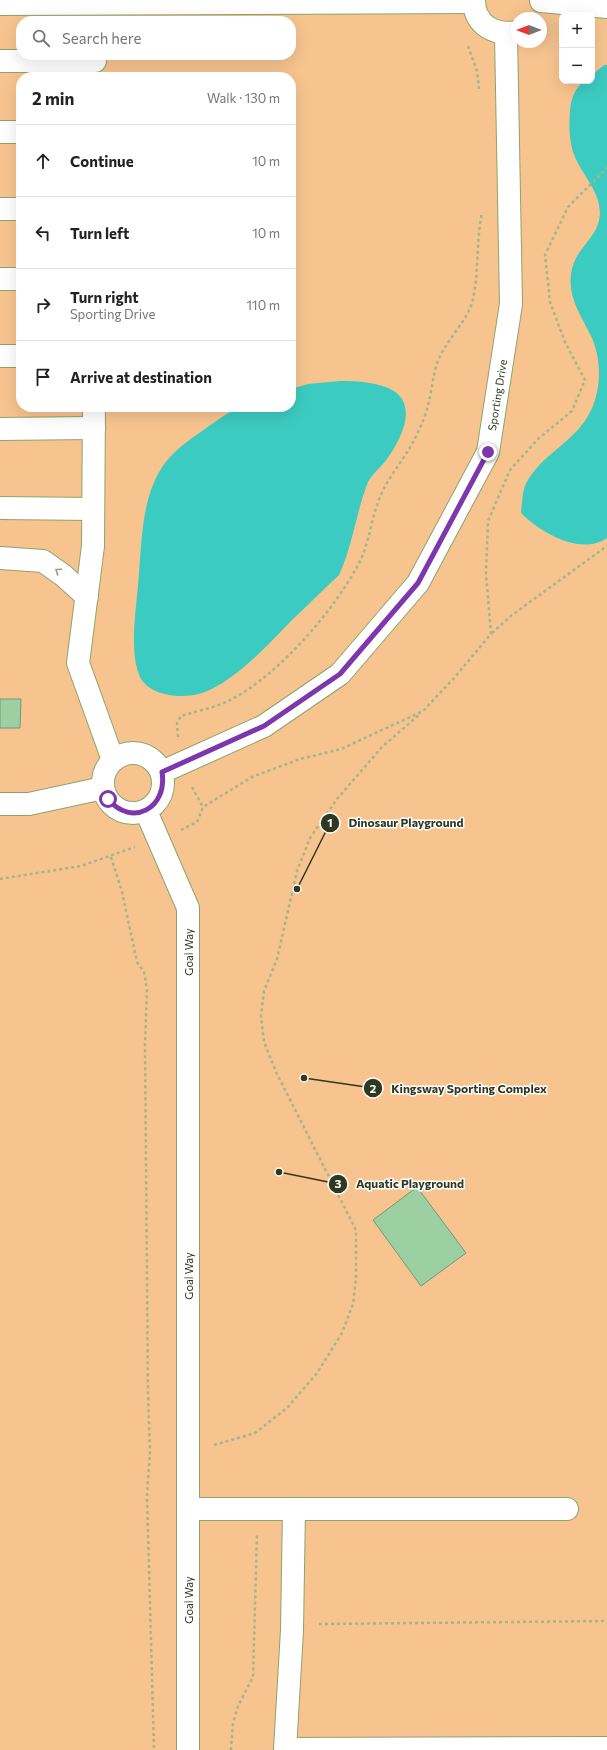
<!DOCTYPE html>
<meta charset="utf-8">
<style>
body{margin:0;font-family:Commissioner,sans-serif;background:#f6f6f6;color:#222}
.controls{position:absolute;right:12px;top:12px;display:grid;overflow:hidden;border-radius:8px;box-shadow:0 4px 16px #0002}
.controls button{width:36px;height:36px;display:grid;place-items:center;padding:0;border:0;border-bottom:1px solid #e0e0e0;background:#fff;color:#222;font:20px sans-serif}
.compass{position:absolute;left:511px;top:12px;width:36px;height:36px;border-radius:50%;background:#fff;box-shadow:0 4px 16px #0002;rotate:270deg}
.stop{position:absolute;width:12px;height:12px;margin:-9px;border:3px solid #7b37ab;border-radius:50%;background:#fff}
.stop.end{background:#7b37ab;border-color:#fff;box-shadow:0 1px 4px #0008}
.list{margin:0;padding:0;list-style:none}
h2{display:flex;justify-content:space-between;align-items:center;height:52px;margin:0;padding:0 16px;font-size:17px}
h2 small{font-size:13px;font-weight:400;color:#767676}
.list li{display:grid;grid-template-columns:26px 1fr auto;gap:12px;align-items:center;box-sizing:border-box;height:72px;padding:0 16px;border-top:1px solid #e0e0e0}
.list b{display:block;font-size:15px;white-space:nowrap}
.list p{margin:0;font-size:13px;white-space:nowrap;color:#767676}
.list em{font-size:13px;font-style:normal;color:#767676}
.icon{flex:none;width:22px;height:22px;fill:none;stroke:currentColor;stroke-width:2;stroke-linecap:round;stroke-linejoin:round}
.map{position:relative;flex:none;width:607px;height:1750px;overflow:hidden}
.search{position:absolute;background:#fff;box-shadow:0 4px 16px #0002;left:16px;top:16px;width:280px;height:44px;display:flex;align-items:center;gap:10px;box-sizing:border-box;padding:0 14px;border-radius:16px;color:#767676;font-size:15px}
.panel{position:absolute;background:#fff;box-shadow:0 4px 16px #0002;left:16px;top:72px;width:280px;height:340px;border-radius:16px}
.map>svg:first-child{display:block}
</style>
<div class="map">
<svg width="607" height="1750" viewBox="0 0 607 1750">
<rect width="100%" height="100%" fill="#d9f4b8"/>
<path fill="#f7c48f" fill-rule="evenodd" d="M0,0H607V1750H0ZM562,15H592V81H562ZM517,18H541V42H517ZM21,21H291V55H21ZM21,77H291V407H21Z"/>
<g fill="#3ccbc1">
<path d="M604,65H607V538C581,556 541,533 521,513C522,504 522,494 525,486C544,447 587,441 597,392C601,374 599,353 591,336C581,315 568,298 571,274C574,251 591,243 598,224C607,196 581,176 573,152C569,139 569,124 570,110C571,99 575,88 584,81H592V75Z"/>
<path d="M340,381C356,381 380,382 394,391C418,407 400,441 387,459C381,467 373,473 368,482C356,512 353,545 339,575C323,590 308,605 292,620C269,644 233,683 202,693C184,699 150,697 140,677C129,652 136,611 138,585C142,545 140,497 165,463C175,450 189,440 202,431C214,423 228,411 242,407C252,404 279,407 291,407V389L308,384Z"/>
</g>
<g fill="#9cd0a2" stroke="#6b9c71">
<polygon points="0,699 21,699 20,728 0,728"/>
<polygon points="417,1187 466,1253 421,1286 373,1220"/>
</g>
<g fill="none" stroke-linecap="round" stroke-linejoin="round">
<defs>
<g id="minor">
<path d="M474,0C474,25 495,36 517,32"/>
<polyline points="541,1 607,7"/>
<polyline points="0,4 474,2"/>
<polyline points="0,61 95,61"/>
<polyline points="0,132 21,132"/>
<polyline points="0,209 21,209"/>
<polyline points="0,279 21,279"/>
<polyline points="0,356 21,356"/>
<polyline points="94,407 93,546 78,663 113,760"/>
<polyline points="0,429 94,428"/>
<polyline points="0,508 93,509"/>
<polyline points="0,558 43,561 64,576 87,597"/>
<circle cx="133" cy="783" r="30"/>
<polyline points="162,772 264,726 340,674 418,583 488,452 511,304 506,34"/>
<polyline points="0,804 29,804 103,788"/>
<polyline points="146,811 188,908 188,1750"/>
<polyline points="188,1509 567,1509"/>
<polyline points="285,1749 607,1748"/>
<polyline points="285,1750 292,1630 294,1509"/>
</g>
</defs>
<use href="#minor" stroke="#8ca46c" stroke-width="24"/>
<g stroke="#a2b787" stroke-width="2.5" stroke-dasharray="3 3" stroke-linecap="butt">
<polyline points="468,46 477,71 479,89"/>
<polyline points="492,633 512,615 607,546"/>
<path d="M178,737L177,723L181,716C196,711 214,708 228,701C276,678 333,612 358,565C370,543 371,517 381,495C389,476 402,462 412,444C419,431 426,416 429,401C432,389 433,376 437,364C443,343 469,320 473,299C479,271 476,241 482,213"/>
<polyline points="192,787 203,807"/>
<polyline points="181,830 197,822 203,807 252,777 300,759 341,749 423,711 454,678 491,634 486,573 488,521 510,470 538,439 572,411 585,380 565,342 550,302 545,255 568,207 607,168"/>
<polyline points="111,857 122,892 137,962 144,972 147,989 145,1044 148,1394 150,1452 147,1495 154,1750"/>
<polyline points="0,879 81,866 135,847"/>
<polyline points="214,1445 255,1433 287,1408 317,1373 342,1333 353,1304 356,1278 356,1230 276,1072 264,1042 261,1016 264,991 277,959 297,871 310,838 337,799 382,747 420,714"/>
<polyline points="319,1624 607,1621"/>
<polyline points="231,1750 233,1723 238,1706 253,1677 257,1533"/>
</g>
<use href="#minor" stroke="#fff" stroke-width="22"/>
</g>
<defs><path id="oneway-chevron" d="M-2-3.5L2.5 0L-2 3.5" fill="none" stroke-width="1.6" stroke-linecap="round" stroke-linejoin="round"/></defs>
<use stroke="#979c90" href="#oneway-chevron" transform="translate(58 571) rotate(-145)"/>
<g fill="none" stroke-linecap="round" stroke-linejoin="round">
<path stroke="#7b37ab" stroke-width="5" d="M108,799C132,828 168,808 162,772L264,726L340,674L418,583L488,452"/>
</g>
<g text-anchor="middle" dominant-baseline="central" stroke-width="3" stroke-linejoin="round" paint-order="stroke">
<g font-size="11" fill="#2f3921" stroke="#fff">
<text transform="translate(497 395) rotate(-81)">Sporting Drive</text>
<text transform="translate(188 952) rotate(-90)">Goal Way</text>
<text transform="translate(188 1276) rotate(-90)">Goal Way</text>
<text transform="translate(188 1600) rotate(-90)">Goal Way</text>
</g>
</g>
<path fill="none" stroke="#2f3921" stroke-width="1.5" d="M297 889L330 823M304 1078L373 1088M279 1172L338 1184"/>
<g fill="#2f3921" stroke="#fff" stroke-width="1.5">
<circle cx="297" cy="889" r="4"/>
<circle cx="304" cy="1078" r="4"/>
<circle cx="279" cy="1172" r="4"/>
<circle cx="330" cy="823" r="10"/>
<circle cx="373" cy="1088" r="10"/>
<circle cx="338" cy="1184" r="10"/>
</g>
<g font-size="12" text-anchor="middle" font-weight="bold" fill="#fff">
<text x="330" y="827">1</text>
<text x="373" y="1093">2</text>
<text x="338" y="1188">3</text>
</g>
<g font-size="12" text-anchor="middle" font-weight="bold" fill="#2f3921" stroke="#fff" stroke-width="3" stroke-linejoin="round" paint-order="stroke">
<text x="406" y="827">Dinosaur Playground</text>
<text x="469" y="1093">Kingsway Sporting Complex</text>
<text x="410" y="1188">Aquatic Playground</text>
</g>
</svg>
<div class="controls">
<button>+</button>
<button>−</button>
</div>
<svg class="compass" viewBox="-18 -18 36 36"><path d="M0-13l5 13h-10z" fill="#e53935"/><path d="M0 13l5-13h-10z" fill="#767676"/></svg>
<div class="stop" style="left:108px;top:799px"></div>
<div class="stop end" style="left:488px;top:452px"></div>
<div class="search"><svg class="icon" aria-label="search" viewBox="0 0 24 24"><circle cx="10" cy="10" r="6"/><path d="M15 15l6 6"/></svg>Search here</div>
<section class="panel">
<h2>2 min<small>Walk · 130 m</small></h2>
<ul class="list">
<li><svg class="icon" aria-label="ahead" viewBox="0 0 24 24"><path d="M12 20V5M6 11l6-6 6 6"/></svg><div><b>Continue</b></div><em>10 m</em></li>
<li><svg class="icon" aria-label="left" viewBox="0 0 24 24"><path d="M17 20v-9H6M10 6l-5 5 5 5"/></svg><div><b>Turn left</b></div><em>10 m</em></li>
<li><svg class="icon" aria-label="right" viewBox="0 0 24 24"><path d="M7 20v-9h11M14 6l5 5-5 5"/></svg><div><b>Turn right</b><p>Sporting Drive</p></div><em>110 m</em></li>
<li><svg class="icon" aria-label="arrive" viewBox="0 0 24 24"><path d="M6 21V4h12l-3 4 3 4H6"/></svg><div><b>Arrive at destination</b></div></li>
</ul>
</section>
</div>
